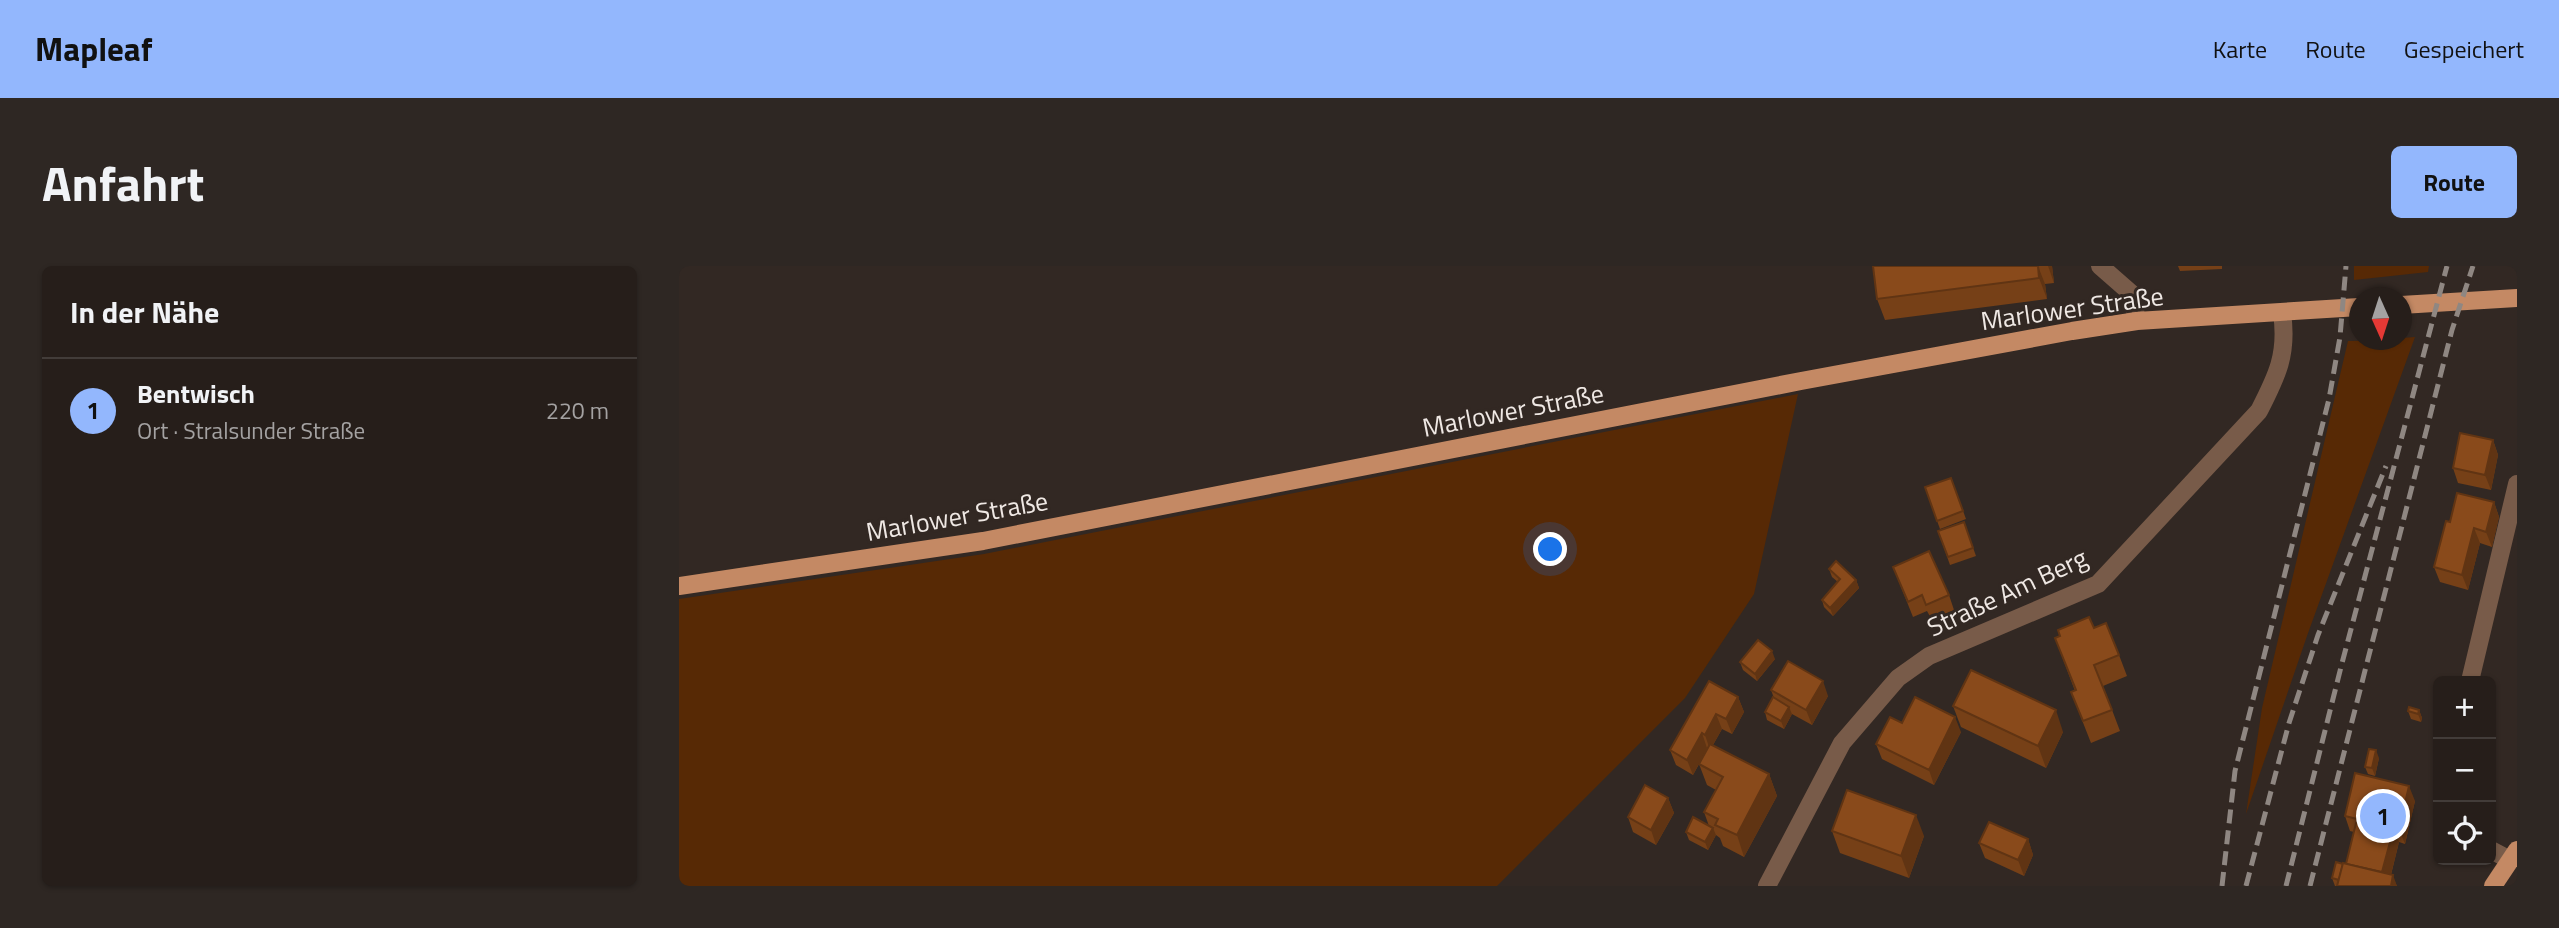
<!DOCTYPE html>
<html lang="de">
<meta charset="utf-8">
<style>
body{margin:0;font-family:"Titillium Web",sans-serif;background:#2e2723;color:#f1f3f6}
.controls{position:absolute;right:21px;bottom:21px;display:grid;overflow:hidden;border-radius:10px;box-shadow:0 2px 5px #0004}
.controls button{width:63px;height:63px;display:grid;place-items:center;padding:0;border:0;border-bottom:2px solid #423c39;background:#261e1a;color:#f1f3f6;font:35px sans-serif}
.compass{position:absolute;left:1670px;top:21px;width:63px;height:63px;border-radius:50%;background:#261e1a;box-shadow:0 2px 5px #0004;rotate:177deg}
.you{position:absolute;left:872px;top:284px;width:24px;height:24px;margin:-18px;border:5px solid #fff;border-radius:50%;background:#1a73e8;box-shadow:0 0 0 10px #1a73e833}
.badge{display:grid;place-items:center;width:46px;height:46px;border-radius:50%;background:#93b7fd;color:#111;font-size:23px;font-weight:700}
.pin{position:absolute;translate:-50% -50%;border:4px solid #fff;box-shadow:0 2px 7px #0006}
.list{margin:0;padding:0;list-style:none}
h2{display:flex;justify-content:space-between;align-items:center;height:91px;margin:0;padding:0 28px;font-size:30px}
h2 small{font-size:23px;font-weight:400;color:#a4a2a2}
.list li{display:grid;grid-template-columns:46px 1fr auto;gap:21px;align-items:center;box-sizing:border-box;height:105px;padding:0 28px;border-top:2px solid #423c39}
.list b{display:block;font-size:26px;white-space:nowrap}
.list p{margin:0;font-size:23px;white-space:nowrap;color:#a4a2a2}
.list em{font-size:23px;font-style:normal;color:#a4a2a2}
.icon{flex:none;width:38px;height:38px;fill:none;stroke:currentColor;stroke-width:2;stroke-linecap:round;stroke-linejoin:round}
.map{position:relative;flex:none;width:1838px;height:620px;overflow:hidden;border-radius:10px}
header{display:flex;align-items:center;gap:42px;box-sizing:border-box;height:98px;padding:0 35px;background:#93b7fd;color:#111}
header strong{font-size:33px}
nav{display:flex;gap:38px;margin-inline-start:auto;font-size:24px}
.intro{display:flex;align-items:center;justify-content:space-between;box-sizing:border-box;height:168px;padding:0 42px}
h1{margin:0;font-size:49px}
.button{padding:18px 32px;border-radius:10px;background:#93b7fd;color:#111;font-size:24px;font-weight:700}
main{display:flex;gap:42px;padding:0 42px}
aside{flex:1;background:#261e1a;border-radius:10px;box-shadow:0 2px 5px #0004}
.map>svg:first-child{display:block}
</style>
<header>
<strong>Mapleaf</strong>
<nav><a>Karte</a><a>Route</a><a>Gespeichert</a></nav>
</header>
<div class="intro"><h1>Anfahrt</h1><a class="button">Route</a></div>
<main>
<aside>
<h2>In der Nähe<small></small></h2>
<ul class="list">
<li><span class="badge">1</span><div><b>Bentwisch</b><p>Ort · Stralsunder Straße</p></div><em>220 m</em></li>
</ul>
</aside>
<div class="map">
<svg width="1838" height="620" viewBox="0 0 1838 620">
<rect width="100%" height="100%" fill="#322823"/>
<g fill="#572905">
<polygon points="1675,0 1750,0 1749,6 1675,14"/>
<polygon points="1736,71 1628,370 1567,548 1583,442 1669,75 1722,74 1723,72"/>
<polygon points="1119,128 1075,328 1006,432 818,620 0,620 0,333 305,288"/>
</g>
<g fill="none" stroke-linecap="round" stroke-linejoin="round">
<g stroke="#785b49" stroke-width="18">
<polyline points="1421,0 1453,28 1458,55"/>
<polyline points="1791,415 1838,218"/>
<polyline points="1812,584 1831,594"/>
<path d="M1088,620L1163,477L1219,412L1250,390L1419,318L1580,145C1598,110 1609,88 1603,47"/>
</g>
<g stroke="#c48964" stroke-width="18">
<polyline points="1722,39 1838,32"/>
<polyline points="0,320 304,275 1122,115 1393,65 1458,55 1680,41"/>
<polyline points="1814,620 1838,584"/>
</g>
<g stroke="#8f8782" stroke-width="5" stroke-dasharray="14 7" stroke-linecap="butt">
<polyline points="1543,620 1556,505 1650,133 1661,71 1667,0"/>
<polyline points="1567,620 1610,457 1639,369 1707,200"/>
<polyline points="1607,620 1662,401 1768,0"/>
<polyline points="1631,620 1773,64 1794,0"/>
</g>
</g>
<g fill="#764017">
<polygon points="1194,0 1373,0 1375,17 1366,18 1368,33 1206,54 1198,33"/>
<polygon points="1499,0 1543,0 1543,3 1501,5"/>
<polygon points="1814,174 1819,189 1812,224 1779,217 1774,202"/>
<polygon points="1272,212 1287,253 1261,263 1246,221"/>
<polygon points="1815,236 1820,251 1813,281 1801,277 1789,324 1761,316 1755,301 1771,256"/>
<polygon points="1285,256 1297,290 1271,299 1259,265"/>
<polygon points="1214,301 1270,329 1275,344 1253,354 1248,345 1234,351"/>
<polygon points="1150,303 1177,314 1180,322 1154,350 1145,341 1143,334 1159,316 1153,311"/>
<polygon points="1415,362 1440,389 1448,410 1424,420 1441,465 1412,477 1392,426 1396,425 1376,372"/>
<polygon points="1096,393 1078,415 1064,404 1061,396"/>
<polygon points="1092,424 1149,430 1133,459 1113,448 1105,463 1088,454 1086,446 1095,432"/>
<polygon points="1059,431 1065,446 1053,468 1043,463 1034,479 1090,508 1098,530 1065,591 1044,580 1041,572 1037,569 1029,584 1010,574 1007,566 1030,560 1025,546 1037,524 1028,519 1020,498 1029,482 1014,509 997,499 991,484"/>
<polygon points="1274,440 1384,466 1367,502 1282,461"/>
<polygon points="1740,444 1743,452 1742,456 1732,453 1729,445"/>
<polygon points="1223,457 1282,466 1255,519 1203,493 1197,478"/>
<polygon points="1700,492 1696,510 1689,508 1686,501"/>
<polygon points="989,532 995,547 977,579 954,566 949,551"/>
<polygon points="1736,535 1726,578 1720,576 1712,609 1718,620 1656,620 1653,612 1664,598 1667,598 1675,566 1671,565 1666,550"/>
<polygon points="1153,565 1245,570 1230,612 1161,587"/>
<polygon points="1349,573 1354,589 1345,610 1306,592 1300,577"/>
</g>
<g fill="#603413">
<polygon points="1359,0 1366,18 1368,33 1360,12"/>
<polygon points="1369,0 1373,0 1375,17"/>
<polygon points="1814,174 1819,189 1812,224 1806,209"/>
<polygon points="1815,236 1820,251 1813,281 1807,266"/>
<polygon points="1795,262 1801,277 1789,324 1783,309"/>
<polygon points="1177,314 1180,322 1154,350 1151,342"/>
<polygon points="1093,385 1096,393 1078,415 1076,408"/>
<polygon points="1144,415 1149,430 1133,459 1127,444"/>
<polygon points="1059,431 1065,446 1053,468 1047,453"/>
<polygon points="1110,441 1113,448 1105,463 1102,455"/>
<polygon points="1377,444 1384,466 1367,502 1359,480"/>
<polygon points="1740,444 1743,452 1742,456 1739,448"/>
<polygon points="1037,448 1043,463 1031,484 1026,469"/>
<polygon points="1276,451 1282,466 1255,519 1250,504"/>
<polygon points="1023,467 1028,482 1014,509 1008,494"/>
<polygon points="1697,484 1700,492 1696,510 1693,502"/>
<polygon points="1090,508 1098,530 1065,591 1058,569"/>
<polygon points="1730,520 1736,535 1726,578 1720,563"/>
<polygon points="989,532 995,547 977,579 972,564"/>
<polygon points="1237,549 1245,570 1230,612 1222,590"/>
<polygon points="1715,561 1720,576 1709,620 1702,612"/>
<polygon points="1034,562 1037,569 1029,584 1026,576"/>
<polygon points="1349,573 1354,589 1345,610 1339,594"/>
<polygon points="1714,609 1718,620 1712,620"/>
</g>
<g fill="#894a1b" stroke="#603413" stroke-width="2">
<polygon points="1194,0 1359,0 1360,12 1198,33"/>
<polygon points="1781,167 1814,174 1806,209 1774,202"/>
<polygon points="1272,212 1284,245 1258,255 1246,221"/>
<polygon points="1778,227 1815,236 1807,266 1795,262 1783,309 1755,301 1767,255 1771,256"/>
<polygon points="1285,256 1294,282 1269,291 1259,265"/>
<polygon points="1250,285 1270,329 1247,339 1243,329 1229,336 1214,301"/>
<polygon points="1157,295 1177,314 1151,342 1143,334 1161,313 1150,303"/>
<polygon points="1410,351 1415,362 1427,357 1440,389 1415,399 1433,444 1404,455 1392,426 1397,424 1376,372 1381,370 1379,364"/>
<polygon points="1079,374 1093,385 1076,408 1061,396"/>
<polygon points="1109,395 1144,415 1127,444 1092,424"/>
<polygon points="1292,404 1377,444 1359,480 1274,440"/>
<polygon points="1030,415 1059,431 1047,453 1037,448 1026,469 1023,467 1008,494 991,484"/>
<polygon points="1094,431 1110,441 1102,455 1086,446"/>
<polygon points="1236,431 1276,451 1250,504 1197,478 1211,451 1223,457"/>
<polygon points="1730,441 1740,444 1739,448 1729,445"/>
<polygon points="1031,478 1090,508 1058,569 1036,559 1039,553 1025,546 1044,511 1020,498"/>
<polygon points="1690,483 1697,484 1693,502 1686,501"/>
<polygon points="1676,507 1730,520 1720,563 1715,561 1703,606 1667,598 1678,553 1666,550"/>
<polygon points="966,519 989,532 972,564 949,551"/>
<polygon points="1168,524 1237,549 1222,590 1153,565"/>
<polygon points="1014,551 1034,562 1026,576 1007,566"/>
<polygon points="1310,556 1349,573 1339,594 1300,577"/>
<polygon points="1657,596 1664,598 1660,614 1653,612"/>
<polygon points="1664,597 1714,609 1712,620 1658,620"/>
</g>
<g text-anchor="middle" dominant-baseline="central" stroke-width="6" stroke-linejoin="round" paint-order="stroke">
<g font-size="26" fill="#efe8e4" stroke="#322823">
<text transform="translate(1393 42) rotate(-8)">Marlower Straße</text>
<text transform="translate(834 144) rotate(-11)">Marlower Straße</text>
<text transform="translate(278 250) rotate(-10)">Marlower Straße</text>
<text transform="translate(1328 326) rotate(-25)">Straße Am Berg</text>
</g>
</g>
</svg>
<div class="controls">
<button>+</button>
<button>−</button>
<button><svg class="icon" aria-label="locate" viewBox="0 0 24 24"><circle cx="12" cy="12" r="6"/><path d="M12 2v4M12 18v4M2 12h4M18 12h4"/></svg></button>
</div>
<svg class="compass" viewBox="-18 -18 36 36"><path d="M0-13l5 13h-10z" fill="#e53935"/><path d="M0 13l5-13h-10z" fill="#a4a2a2"/></svg>
<div class="you"></div>
<div class="pin badge" style="left:1704px;top:550px">1</div>
</div>
</main>
